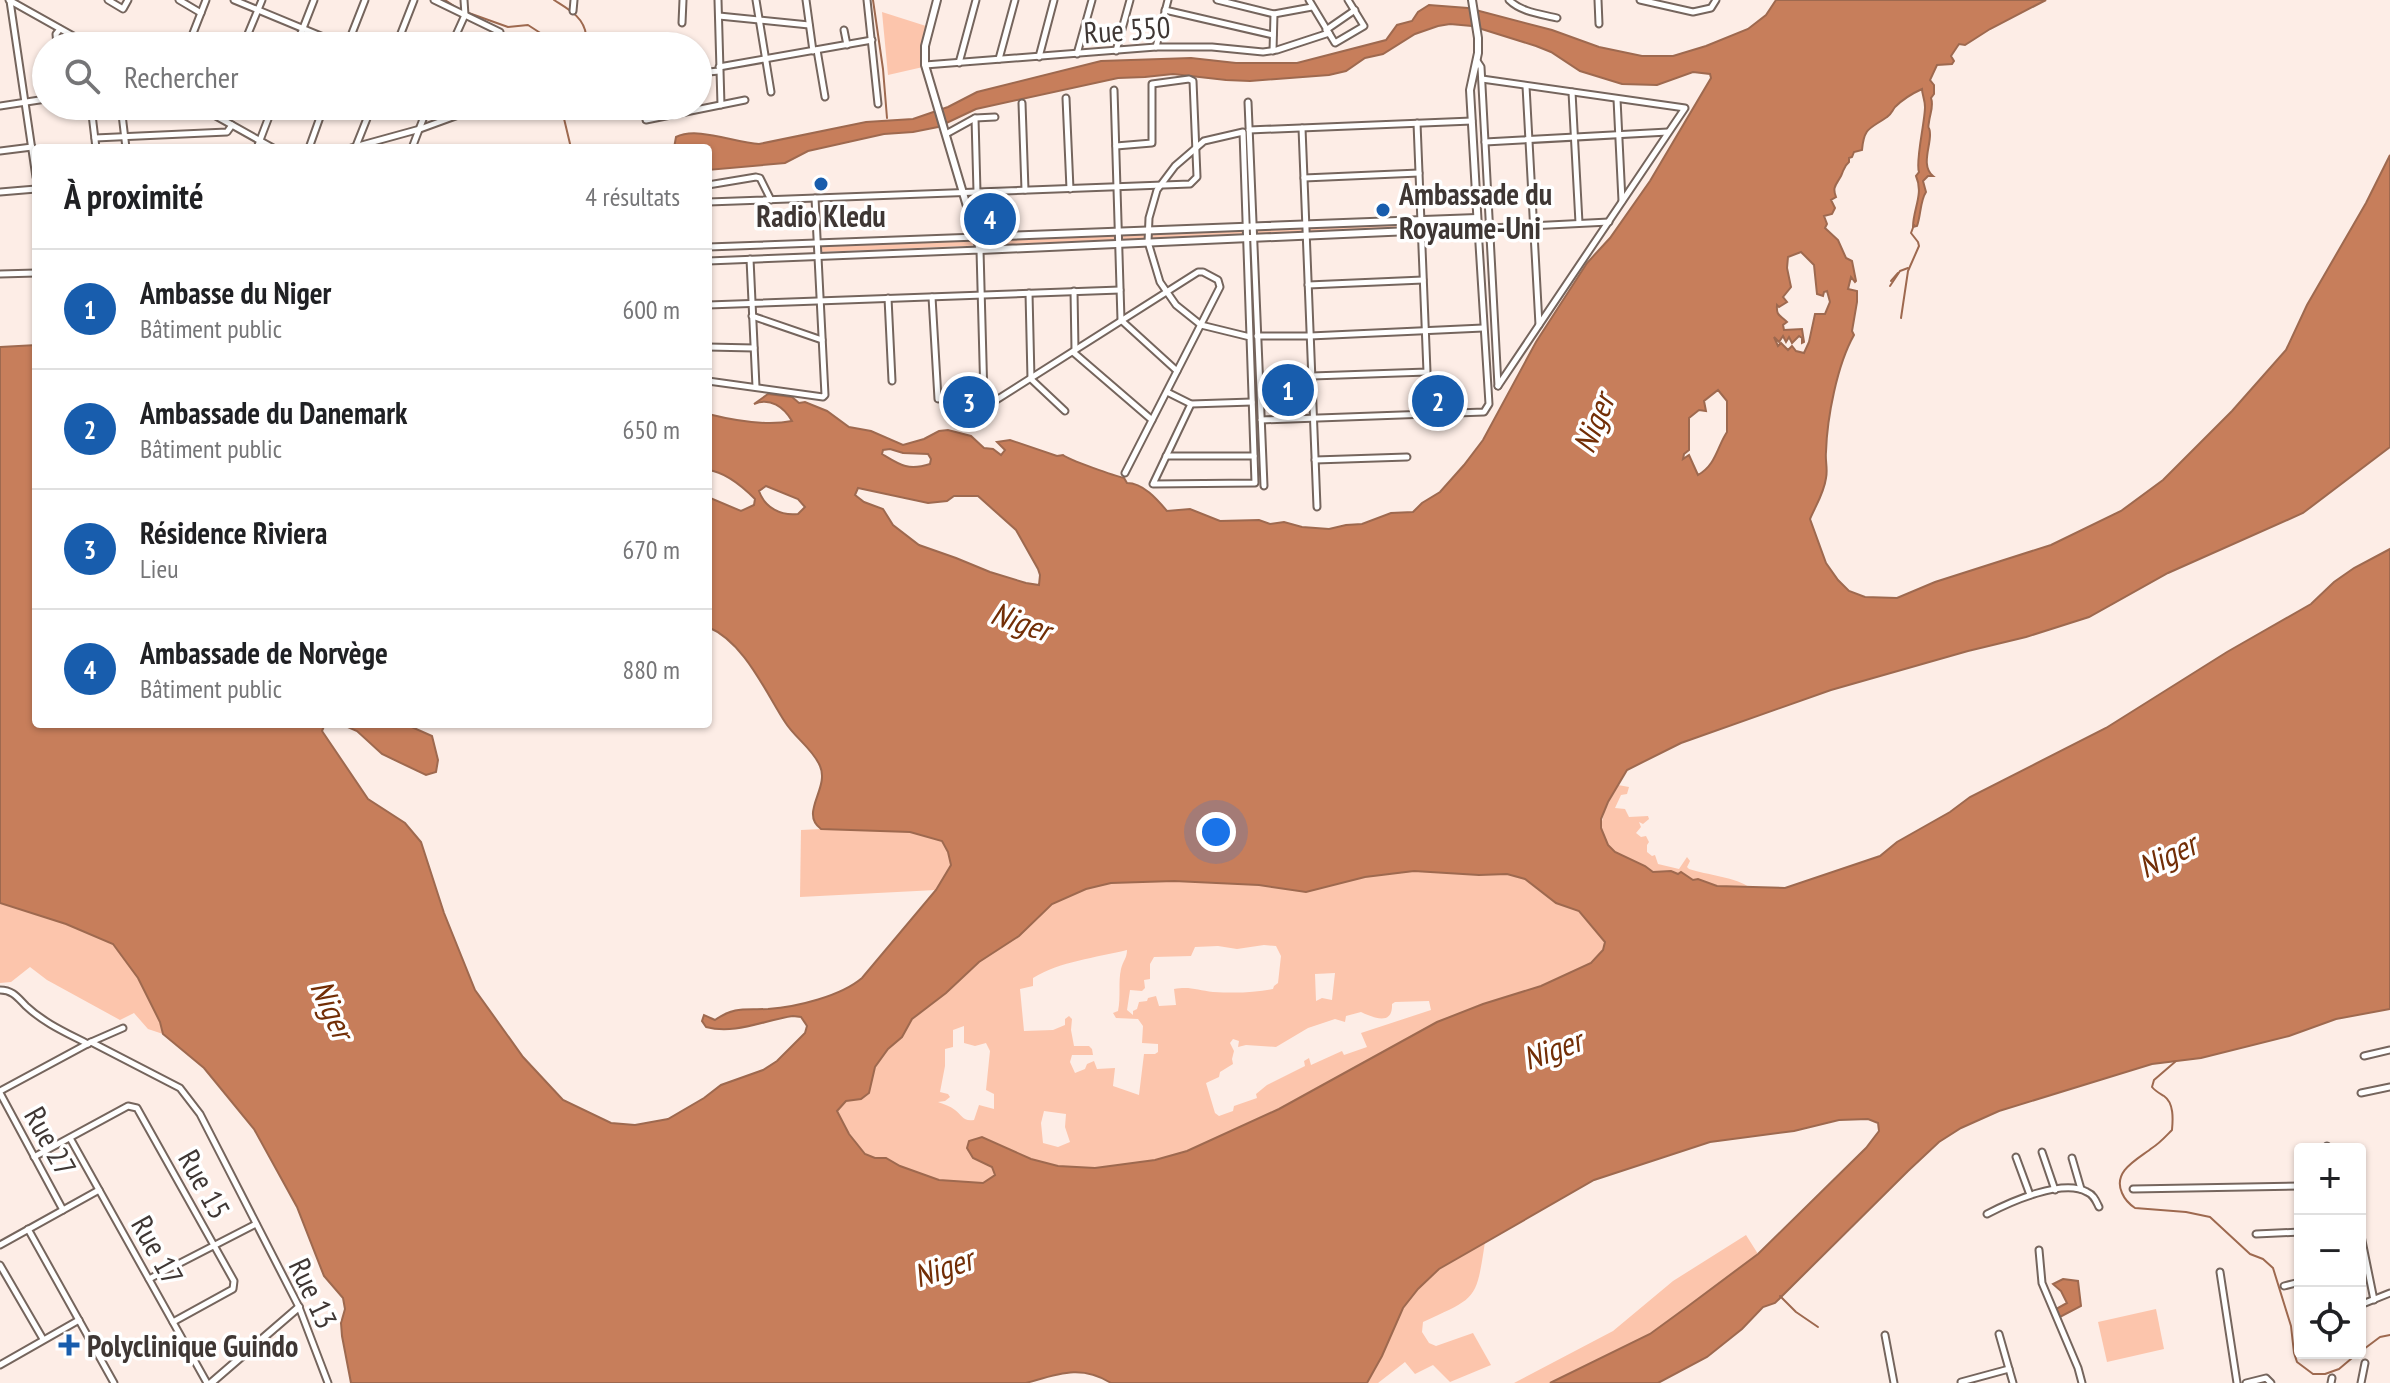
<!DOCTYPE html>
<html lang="fr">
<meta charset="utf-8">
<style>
body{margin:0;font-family:"PT Sans Narrow",sans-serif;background:#f6f6f6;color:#202124}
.controls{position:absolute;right:24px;bottom:24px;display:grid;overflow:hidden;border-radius:8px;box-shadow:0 2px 6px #0004}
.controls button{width:72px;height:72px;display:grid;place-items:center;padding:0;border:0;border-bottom:2px solid #e0e0e0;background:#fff;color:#202124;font:40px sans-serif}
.you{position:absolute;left:1216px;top:832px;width:28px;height:28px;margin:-20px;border:6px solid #fff;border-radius:50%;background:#1a73e8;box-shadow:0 0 0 12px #1a73e833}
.badge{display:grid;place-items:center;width:52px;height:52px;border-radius:50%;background:#185dad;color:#fff;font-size:26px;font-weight:700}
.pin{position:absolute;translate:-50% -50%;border:4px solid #fff;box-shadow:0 2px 8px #0006}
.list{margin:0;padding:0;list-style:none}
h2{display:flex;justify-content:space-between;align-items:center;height:104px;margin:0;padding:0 32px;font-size:34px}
h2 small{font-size:26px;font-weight:400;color:#757577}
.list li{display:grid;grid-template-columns:52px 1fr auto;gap:24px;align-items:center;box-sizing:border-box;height:120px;padding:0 32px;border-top:2px solid #e0e0e0}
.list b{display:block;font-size:30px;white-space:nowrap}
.list p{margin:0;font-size:26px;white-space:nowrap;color:#757577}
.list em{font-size:26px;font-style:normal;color:#757577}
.icon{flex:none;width:44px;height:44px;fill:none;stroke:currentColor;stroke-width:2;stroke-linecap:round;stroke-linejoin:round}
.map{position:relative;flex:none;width:2390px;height:1383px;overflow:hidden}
.search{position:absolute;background:#fff;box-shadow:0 2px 6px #0004;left:32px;top:32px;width:680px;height:88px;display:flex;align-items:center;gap:20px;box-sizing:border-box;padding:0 28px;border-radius:44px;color:#757577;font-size:30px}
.panel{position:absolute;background:#fff;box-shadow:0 2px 6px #0004;left:32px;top:144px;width:680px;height:584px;border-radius:8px}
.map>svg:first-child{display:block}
</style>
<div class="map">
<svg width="2390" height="1383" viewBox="0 0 2390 1383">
<rect width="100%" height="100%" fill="#fdede6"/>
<g fill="#fcc5ac" fill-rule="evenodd">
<polygon points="882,12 926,26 923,67 888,75"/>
<polygon points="1473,221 1474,225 818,252 817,245"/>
<path d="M1618,785L1629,787L1627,794L1621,795L1615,808L1625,809L1629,817L1648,816L1649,819L1643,824L1639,822L1641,827L1636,833L1641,837L1646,836L1649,842L1647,845V852L1652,856L1655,855L1658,864L1679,869L1687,857L1690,861L1687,867L1689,869C1706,875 1737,877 1750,888L1717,886L1701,880H1693C1680,869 1669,875 1653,872C1647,871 1639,863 1631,860C1589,843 1599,818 1618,785Z"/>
<polygon points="821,829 910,832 942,841 948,852 951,865 936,890 800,897 801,830"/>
<path d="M1414,871L1479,875L1507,874L1525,879L1556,903L1579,911L1605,942L1603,950L1591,963L1541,986L1483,1004L1437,1022L1278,1109L1187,1151L1155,1160L1095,1168L1058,1166L1031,1159L982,1137L969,1141L973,1158L992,1167L996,1175L983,1183L939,1180L900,1166L886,1158H875L865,1154L849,1134L836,1111L845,1101L861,1099L869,1094L875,1067L888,1049L902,1037L912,1019L946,993L979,962L1019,936L1052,904L1086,889L1111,883L1174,881L1259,885L1306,892L1365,877ZM1264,945L1276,946L1281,956L1278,983L1274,986L1273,989C1253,993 1234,993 1213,992C1198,990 1189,986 1174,989L1176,1005L1159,1006L1156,996L1148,998L1147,1001L1139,1002L1137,1009L1133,1011V1015L1127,1010L1130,990L1142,991L1145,988L1144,980L1150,979V964L1154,957L1191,956L1195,947L1218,946L1237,949ZM1127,950C1127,958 1123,961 1121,969C1118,982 1121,997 1118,1011L1113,1013L1116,1018L1138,1019L1143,1026L1142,1043L1158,1044V1052L1155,1054H1144L1139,1095L1113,1086L1115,1068L1097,1069L1094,1061L1087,1064L1085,1069L1075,1073L1070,1062L1072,1055H1093L1092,1049L1089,1046H1074L1071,1030L1072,1019L1069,1016L1065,1019V1025L1053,1030L1024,1031L1020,989L1033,986V978C1061,961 1095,958 1127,950ZM1335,973L1332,1000L1322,998L1316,1001L1315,974ZM1429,1001L1431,1010L1361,1033L1367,1047L1344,1055L1342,1051L1311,1065L1309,1058L1304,1061L1305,1066L1267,1085L1256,1094L1257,1098L1234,1106L1233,1111L1219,1116L1215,1113L1206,1083L1219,1077L1220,1072L1233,1064L1232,1059L1234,1051L1230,1043L1233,1039L1239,1041L1238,1047L1246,1045L1276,1047L1308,1028L1335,1019L1345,1022L1346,1016L1361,1012C1372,1017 1393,1027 1392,1004L1395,1002ZM964,1026V1043L975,1046L986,1043L990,1051L986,1090L994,1094V1109L979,1105L974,1120C963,1122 962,1115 955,1110C950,1106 943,1104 938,1102L945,1101L950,1097L948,1094L940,1092L945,1066V1049L953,1047V1030ZM1044,1111L1066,1114L1065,1127L1070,1142L1058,1147L1043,1143L1041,1123Z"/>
<polygon points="0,903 66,924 113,944 138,978 160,1022 163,1034 148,1029 134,1013 120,1020 47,980 30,967 11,982 0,983"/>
<polygon points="1746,1235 1758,1254 1650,1334 1550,1383 1514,1383 1613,1331 1673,1281"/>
<path d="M1485,1242C1476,1301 1477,1297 1423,1322L1422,1332L1429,1343L1436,1346L1473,1333L1491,1365L1450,1382L1433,1365L1415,1374L1405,1362L1378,1383H1367L1382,1356L1402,1308L1418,1289L1439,1269Z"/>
<polygon points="2156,1309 2164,1349 2107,1362 2098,1322"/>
</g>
<g fill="#c77e5b" stroke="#9e694f" stroke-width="2" fill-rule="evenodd">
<path d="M1776,0H2046L1990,29L1965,45L1959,44L1951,56L1954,61L1952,64L1937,65L1930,80L1934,85V94L1931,98C1934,106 1930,113 1929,122C1927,132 1930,124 1930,135C1930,148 1921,166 1933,176H1928L1923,181L1926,192C1920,201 1921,215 1917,226L1913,227C1913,209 1924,194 1916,176L1919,172C1915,162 1925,122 1925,107C1925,100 1922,94 1922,89C1911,94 1904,98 1895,107C1892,111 1891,115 1887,117C1870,129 1864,127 1862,150L1854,152L1852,157L1849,158V162C1843,167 1844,170 1841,176C1836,185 1832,187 1836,197L1831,200L1835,208L1832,214L1824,216L1827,224L1825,228L1838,240L1846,258L1852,261L1856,281L1855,282L1851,277L1848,289L1857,291V302L1852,331L1854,335C1837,365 1827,418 1826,452C1825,461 1828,469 1826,478C1824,493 1816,505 1810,519L1826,563L1838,580L1849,591L1865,597L1897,598L1935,582L2051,545L2121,511L2163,480L2232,411L2286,350L2307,305L2366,203L2390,155V447L2303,513L2168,573L2089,617L2026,637L1968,651L1831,690L1681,743L1627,770L1608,802L1601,819V828L1608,845L1615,852L1645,866L1653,872L1671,871L1678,874L1681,872L1693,880L1698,879L1717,886L1785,888L1880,856L1897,842L1950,812L1970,797L2106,728L2227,652L2311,604L2334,582L2354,568L2390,549V1009L2336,1019L2289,1036L2201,1058L2152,1064L1999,1111L1961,1128L1939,1142L1908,1171L1775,1303L1763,1307L1742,1329L1707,1357L1658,1383H1550L1650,1334L1687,1307L1758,1254L1866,1148L1879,1131L1878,1123L1868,1119L1839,1120L1794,1131L1710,1142L1594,1180L1439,1269L1418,1289L1403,1308L1382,1356L1367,1383H1111C1081,1364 1058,1374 1026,1383H351L342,1336L341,1323L345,1309L343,1298L324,1276L297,1207L254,1129L204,1068L163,1034L160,1022L138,978L113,944L66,924L0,903V347L36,345V724H325L322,731L368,799L405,823L421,842L444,913L475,990L523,1057L563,1100L611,1123L635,1125L668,1119L704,1098L721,1085L763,1070L777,1061L805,1033L807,1026L801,1017L793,1016C764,1020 735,1035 706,1027L702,1021L704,1015L715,1020C735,1006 745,1010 768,1009C797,1007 841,996 862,978L936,890L951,865L948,852L942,841L910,832L821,829C799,813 830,788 820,766C813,749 795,738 785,722C765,691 744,642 708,627V497L741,511L754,505L755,499C743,487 725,472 708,470V414C732,420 767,426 792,421C784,407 770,397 754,404L768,394L792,397L799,403L805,402L827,411L849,427L871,431L903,445L924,439L939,431L948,430L971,436L984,448L993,449L1001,455L1005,450L997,442L1010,440L1057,456L1063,455C1069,460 1115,476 1124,478L1127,483C1143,483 1157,499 1167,511L1190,509L1220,521L1259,520L1270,524L1284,522L1302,527L1329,529L1346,525L1362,524L1391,513L1413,512L1422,503L1440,492L1464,465L1483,440L1536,342L1587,263L1610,238L1650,181L1711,78L1710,74L1693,72L1657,85L1622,84L1580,71L1551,52L1536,46L1472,26L1450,24L1438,26L1415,34L1383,54L1365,58L1346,71L1329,75L1250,81L1226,80L1173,74L1145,77L1118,78L976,109L938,127L913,132L884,134L808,151L785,163L708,170V148H674L676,137C697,126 735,143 759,144L866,122L913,119L948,107L977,92L1101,61L1191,58L1236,63H1297L1386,40L1397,25L1412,21L1418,12L1429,5L1468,8L1552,30L1599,47L1642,56H1673L1706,46L1748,29L1766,15ZM1801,252L1814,265L1817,294L1823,296L1824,292L1827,291L1830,302L1825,314H1815L1809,342L1804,353L1796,351L1792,346L1788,350L1781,343L1778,346L1774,337L1779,342L1783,336L1786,342L1789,337L1792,343L1799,336L1802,338V343L1804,342L1802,329L1784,330L1783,325L1787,322C1780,315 1776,316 1777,305L1779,307L1787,302L1783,297L1791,287L1787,268L1788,257ZM1718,390L1727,401V432C1717,447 1716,465 1698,475L1689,455L1683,459L1684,454L1689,450V418L1699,410L1706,411L1704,401ZM890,449L903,453L928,454L931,459L930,464C908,471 900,465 882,454L883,450ZM766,486L798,499L805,507L798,514C781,516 765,508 759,491ZM858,488L928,503L947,501L954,496H978L1016,530L1038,569L1040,575L1039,585L1026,583L990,572L956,558L919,545L893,525L883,509L864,502L855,495ZM1414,871L1479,875L1507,874L1525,879L1556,903L1579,911L1605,942L1603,950L1591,963L1541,986L1483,1004L1437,1022L1279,1109L1187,1151L1155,1160L1095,1168L1058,1166L1031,1159L982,1137L969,1141L967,1148L973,1158L992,1167L995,1175L983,1183L939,1180L900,1166L886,1158H875L865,1154L849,1134L837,1111L846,1101L861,1099L869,1093L875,1067L888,1049L902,1037L912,1019L946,993L979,962L1019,936L1052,904L1086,889L1111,883L1174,881L1259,885L1306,892L1365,877Z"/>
<polygon points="341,724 405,724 432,736 438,760 436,772 426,775 382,754 357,731"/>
<polygon points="2063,1279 2078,1281 2081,1306 2058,1318 2056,1309 2067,1303 2061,1291 2053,1284"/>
</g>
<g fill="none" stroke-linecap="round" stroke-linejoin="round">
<g stroke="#9e694f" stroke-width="2">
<polyline points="445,0 457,8"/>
<path d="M554,0C568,9 584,17 586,35L570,46"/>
<polyline points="873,0 883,69 887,118"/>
<polyline points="466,12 508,27 528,25 545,36 552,37 556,42 555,46"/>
<polyline points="561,106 571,148"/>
<polyline points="1891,281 1898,273"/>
<polyline points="1890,286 1900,271 1908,268"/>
<polyline points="1901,318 1908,271 1919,246 1918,242 1911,233 1914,225"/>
<path d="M2176,1061L2154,1080L2152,1087C2155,1091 2159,1093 2164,1096C2174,1103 2173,1119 2172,1130C2166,1136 2160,1143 2152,1148C2138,1159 2112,1171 2122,1193C2125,1200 2129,1204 2135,1208L2186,1212L2210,1217L2250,1254L2263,1259L2273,1268L2291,1326L2294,1353L2297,1362L2313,1374H2325L2339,1369L2358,1353"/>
<polyline points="1780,1296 1796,1312 1818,1327"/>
<polyline points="2360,1352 2380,1337 2390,1335"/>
</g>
<defs>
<g id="minor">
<polyline points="9,0 91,46"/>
<polyline points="108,0 123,9 128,0"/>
<polyline points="179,0 201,13"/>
<polyline points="234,0 345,46"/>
<polyline points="434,0 500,32"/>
<polyline points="718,0 721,105"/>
<polyline points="756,0 771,92"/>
<polyline points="806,0 813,51"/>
<polyline points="867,0 878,104"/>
<polyline points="1217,0 1274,14 1312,7"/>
<polyline points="1309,0 1335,43 1364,26 1348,0"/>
<path d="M1509,0C1521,12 1541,14 1557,18"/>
<polyline points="1598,0 1599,24"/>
<polyline points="1640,0 1693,12 1711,8 1716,0"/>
<polyline points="10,1 36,177"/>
<polyline points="1165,10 1273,35"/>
<polyline points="573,11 574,0"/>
<polyline points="719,16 809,25"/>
<polyline points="682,23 683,0"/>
<polyline points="844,30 847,45"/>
<polyline points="1326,30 1355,10"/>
<polyline points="57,46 56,34 60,29"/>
<polyline points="188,46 206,0"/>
<polyline points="243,46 262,0"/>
<polyline points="296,46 314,0"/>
<polyline points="347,46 365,0"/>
<polyline points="396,46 414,0"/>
<polyline points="451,46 465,15 464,0"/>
<polyline points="1156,47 1168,0"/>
<polyline points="817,50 825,97"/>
<polyline points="1116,51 1130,0"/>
<polyline points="1273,51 1274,14"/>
<polyline points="1077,54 1092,0"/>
<polyline points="1039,57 1054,0"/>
<polyline points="999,59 1015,0"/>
<polyline points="1477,61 1481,67 1498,386"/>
<polyline points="959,63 976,0"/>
<polyline points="925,65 1156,47 1212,47 1263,52 1277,50 1329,33"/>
<polyline points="719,67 872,40"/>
<polyline points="698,73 719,71"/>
<polyline points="1482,79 1685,108 1498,386"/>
<polyline points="1526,86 1539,325"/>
<polyline points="1114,90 1121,320 1177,371"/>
<polyline points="1572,92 1579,223"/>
<polyline points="1066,98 1070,189"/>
<polyline points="1617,99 1622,201"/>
<polyline points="1248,102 1264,486"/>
<polyline points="1022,103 1025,190"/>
<polyline points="0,106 46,99"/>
<polyline points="91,106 96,148"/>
<polyline points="121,106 126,148"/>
<polyline points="198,106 273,148"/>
<polyline points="214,115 218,106"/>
<polyline points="975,118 977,192"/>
<polyline points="646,120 745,100"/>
<polyline points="1302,128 1317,507"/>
<polyline points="1249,130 1472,121"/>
<polyline points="946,134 975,118 995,117"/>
<polyline points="95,138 227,132 232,125"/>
<polyline points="1485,142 1668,132"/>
<polyline points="356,146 372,106"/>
<polyline points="257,148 273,106"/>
<polyline points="309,148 324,106"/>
<polyline points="351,148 420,129 483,106"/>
<polyline points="412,148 428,106"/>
<polyline points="0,151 32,147"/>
<polyline points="1304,178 1419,173"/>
<polyline points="708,185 756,177 760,178 771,200"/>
<polyline points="0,192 36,189"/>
<polyline points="708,202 1190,184 1197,177 1193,81 1189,79 1152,84 1152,143 1116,146"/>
<polyline points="1490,228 1609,222"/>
<polyline points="708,247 977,237"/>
<polyline points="750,259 756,387"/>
<polyline points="708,261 980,250 984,398 990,404 1198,272 1203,272 1218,280 1220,287 1125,473"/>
<polyline points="0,274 36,273"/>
<polyline points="1308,285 1423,280"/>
<polyline points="1074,291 1075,350"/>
<polyline points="1029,293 1031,379 1065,411"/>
<polyline points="932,297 938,399"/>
<polyline points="888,298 892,381"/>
<polyline points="708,305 1120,290"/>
<polyline points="752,316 822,340"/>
<polyline points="1257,336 1310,336 1483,328"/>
<polyline points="708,347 754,348"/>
<polyline points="1073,352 1152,420"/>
<polyline points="1312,376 1427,372 1417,123"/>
<polyline points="708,381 823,397 825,395 815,198"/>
<polyline points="1167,392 1191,404 1252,402"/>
<polyline points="1191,404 1153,484 1255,483 1243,132 1204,141 1175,166 1157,190 1149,218 1148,242 1160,282 1176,305 1201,325 1250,337"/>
<polyline points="1261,420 1484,412 1489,404 1478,228"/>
<polyline points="1166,456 1254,456"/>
<polyline points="1315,460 1407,457"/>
<path d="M0,990C13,990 18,998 26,1006C44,1023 67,1033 88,1044"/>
<polyline points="91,1042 180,1088 200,1114 299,1307 328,1383"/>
<polyline points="2364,1056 2390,1050"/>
<polyline points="0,1091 91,1042 123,1028"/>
<polyline points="0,1093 63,1210"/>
<polyline points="2361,1093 2390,1087"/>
<polyline points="70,1138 207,1383"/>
<polyline points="2327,1146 2328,1149"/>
<polyline points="2042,1152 2055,1190"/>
<polyline points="34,1157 128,1106 137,1108 234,1281 233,1289 173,1322"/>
<polyline points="2016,1157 2030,1195"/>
<polyline points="2072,1158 2081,1189"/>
<polyline points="2133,1189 2300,1186"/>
<path d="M1987,1214C2010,1202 2063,1178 2087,1192C2094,1195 2096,1201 2099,1207"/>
<polyline points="28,1229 114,1383"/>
<polyline points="2360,1231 2374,1300"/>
<polyline points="2256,1234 2300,1232"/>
<polyline points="0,1245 99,1190"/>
<polyline points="2039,1250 2042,1283 2078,1368 2082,1383"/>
<polyline points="0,1265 43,1339"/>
<polyline points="2220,1272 2237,1383"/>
<polyline points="149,1279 256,1224"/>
<polyline points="2284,1286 2300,1282"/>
<polyline points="2360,1305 2390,1293"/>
<polyline points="1999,1334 2013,1383"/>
<polyline points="1885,1335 1894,1383"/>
<polyline points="0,1365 79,1320"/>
<polyline points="1961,1382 2009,1369"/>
<polyline points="2246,1383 2266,1378 2271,1383"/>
<polyline points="2331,1383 2332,1378"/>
<polyline points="2361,1383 2365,1363"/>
</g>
<g id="tertiary">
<polyline points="937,0 925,46 925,65 980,250 1478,228 1470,90 1478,53 1478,38 1472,0"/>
<polyline points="977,237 1477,218"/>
<polyline points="211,1383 299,1307"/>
</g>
</defs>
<use href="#minor" stroke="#75655d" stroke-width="9"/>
<use href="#tertiary" stroke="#75655d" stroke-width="10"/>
<use href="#minor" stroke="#fff" stroke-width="5"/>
<use href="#tertiary" stroke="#fff" stroke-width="6"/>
</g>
<g fill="#185dad" stroke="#fff" stroke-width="3">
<circle cx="821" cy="184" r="8"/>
<circle cx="1383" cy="210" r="8"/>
<path d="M65 1333h8v8h8v8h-8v8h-8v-8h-8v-8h8z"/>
</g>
<g text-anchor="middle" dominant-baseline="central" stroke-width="7" stroke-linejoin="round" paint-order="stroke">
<g font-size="30" fill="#3f3734" stroke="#fff">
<text transform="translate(1127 29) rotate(-4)">Rue 550</text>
<text transform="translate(51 1141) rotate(61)">Rue 27</text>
<text transform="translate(205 1184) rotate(61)">Rue 15</text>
<text transform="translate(158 1250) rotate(61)">Rue 17</text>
<text transform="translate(314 1293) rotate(65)">Rue 13</text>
</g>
<g font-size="30" font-weight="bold" fill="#3f3734" stroke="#fff" text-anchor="start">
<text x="1399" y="193">Ambassade du<tspan x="1399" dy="34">Royaume-Uni</tspan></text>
<text x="821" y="215" text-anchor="middle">Radio Kledu</text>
<text x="87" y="1345">Polyclinique Guindo</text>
</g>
<g font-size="32" font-style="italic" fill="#722e06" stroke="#fff">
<text transform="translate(1593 423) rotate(-68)">Niger</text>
<text transform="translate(1021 621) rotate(19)">Niger</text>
<text transform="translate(2167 855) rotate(-26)">Niger</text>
<text transform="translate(333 1009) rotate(66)">Niger</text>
<text transform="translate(1552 1049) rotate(-20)">Niger</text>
<text transform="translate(943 1267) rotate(-19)">Niger</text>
</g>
</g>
</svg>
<div class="controls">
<button>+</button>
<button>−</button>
<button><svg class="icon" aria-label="locate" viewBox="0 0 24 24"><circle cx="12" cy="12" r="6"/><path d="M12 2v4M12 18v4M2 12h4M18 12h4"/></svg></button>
</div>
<div class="you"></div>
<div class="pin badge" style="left:1288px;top:390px">1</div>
<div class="pin badge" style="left:1438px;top:401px">2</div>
<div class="pin badge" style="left:969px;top:402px">3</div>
<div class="pin badge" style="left:990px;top:219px">4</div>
<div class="search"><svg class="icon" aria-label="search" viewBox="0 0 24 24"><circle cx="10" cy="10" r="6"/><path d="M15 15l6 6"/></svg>Rechercher</div>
<section class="panel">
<h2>À proximité<small>4 résultats</small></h2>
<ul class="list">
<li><span class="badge">1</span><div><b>Ambasse du Niger</b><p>Bâtiment public</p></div><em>600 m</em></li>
<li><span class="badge">2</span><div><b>Ambassade du Danemark</b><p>Bâtiment public</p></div><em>650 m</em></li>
<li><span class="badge">3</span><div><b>Résidence Riviera</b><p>Lieu</p></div><em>670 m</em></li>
<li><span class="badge">4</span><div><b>Ambassade de Norvège</b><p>Bâtiment public</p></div><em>880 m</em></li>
</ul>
</section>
</div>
